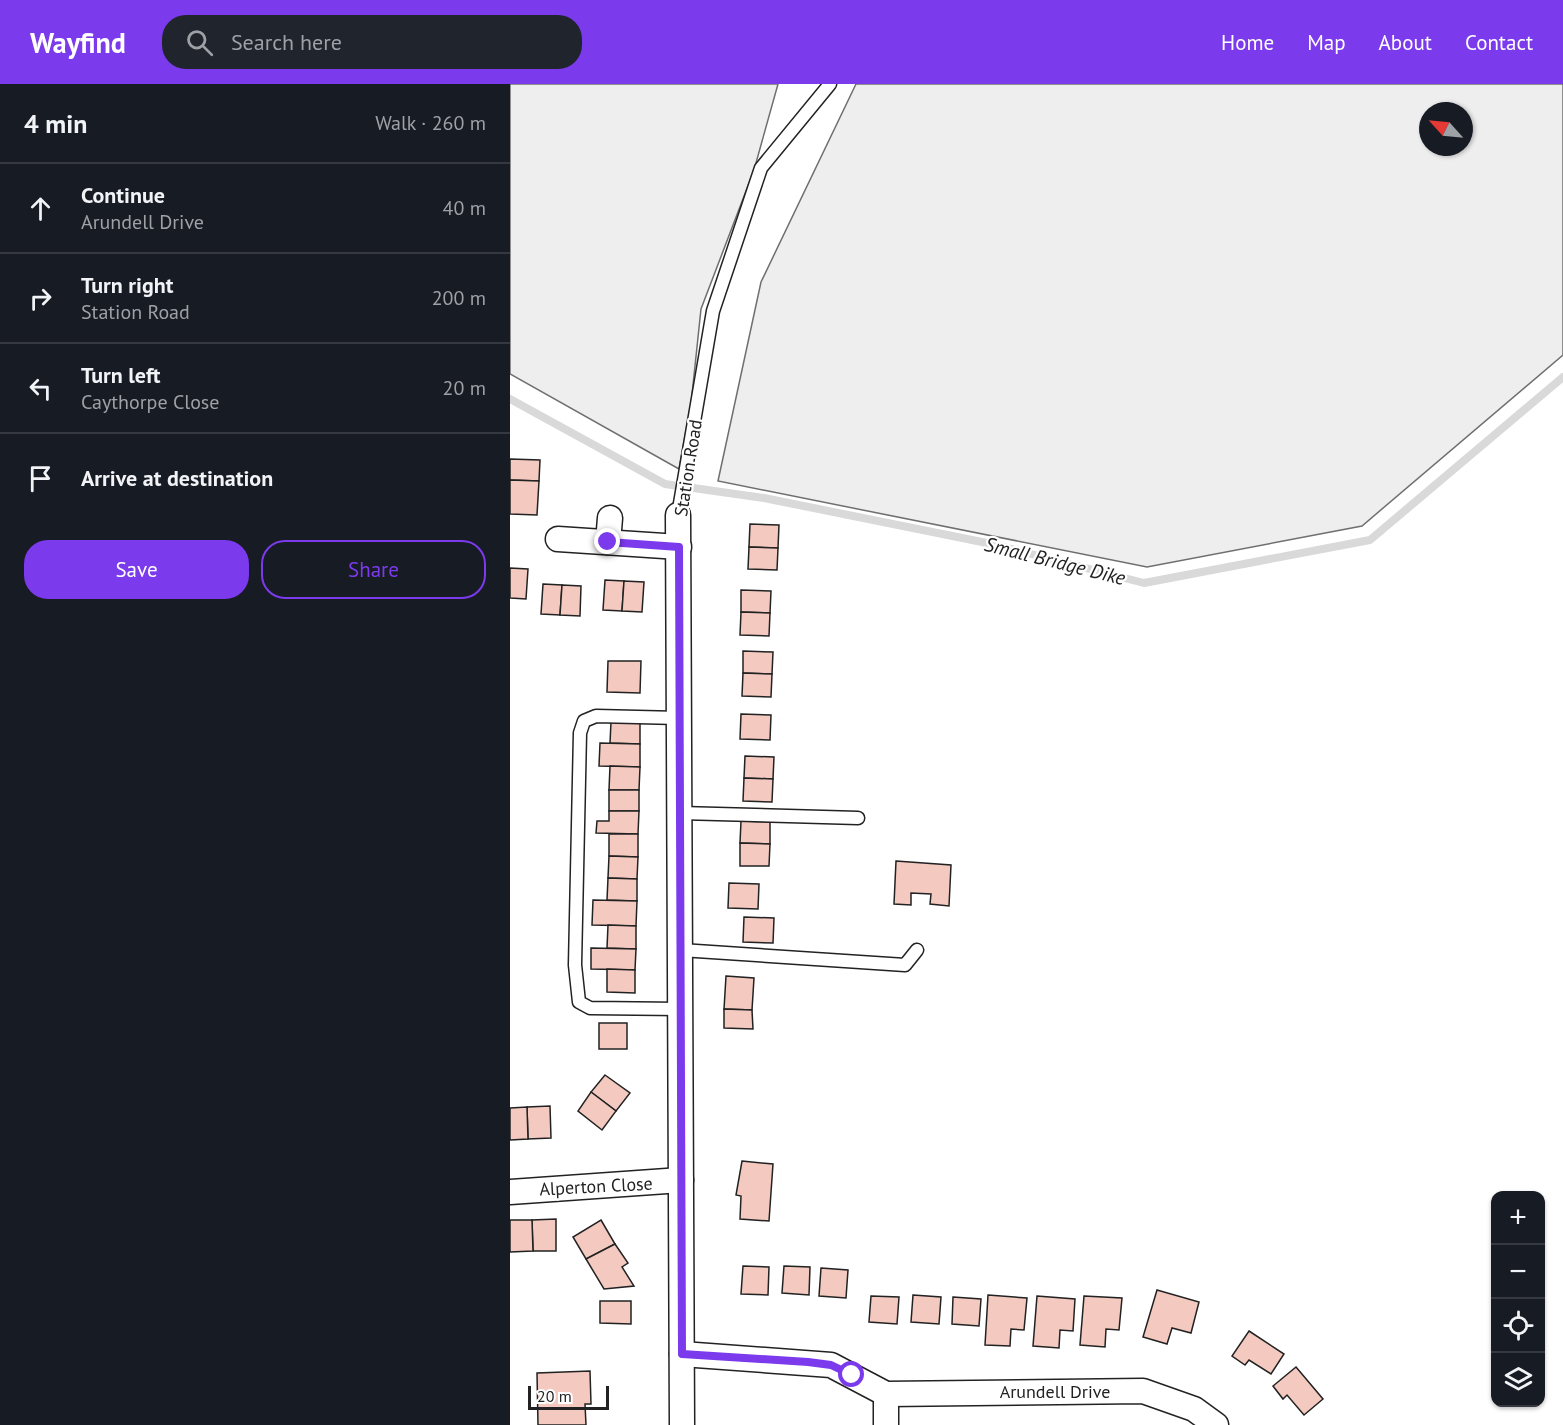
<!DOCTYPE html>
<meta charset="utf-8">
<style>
body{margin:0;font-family:"PT Sans",sans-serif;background:#20242c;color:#f1f3f6}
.controls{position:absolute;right:18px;bottom:18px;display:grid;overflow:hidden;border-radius:12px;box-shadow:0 2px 4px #0004}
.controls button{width:54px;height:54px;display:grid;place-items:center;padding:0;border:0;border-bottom:2px solid #363941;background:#171b24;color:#f1f3f6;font:30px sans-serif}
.compass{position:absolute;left:909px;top:18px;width:54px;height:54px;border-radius:50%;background:#171b24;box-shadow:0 2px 4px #0004;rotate:297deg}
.scale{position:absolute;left:18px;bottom:15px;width:81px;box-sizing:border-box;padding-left:6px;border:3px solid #222;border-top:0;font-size:16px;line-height:21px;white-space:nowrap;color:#222;-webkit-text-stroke:4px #fff;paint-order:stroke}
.stop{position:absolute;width:18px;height:18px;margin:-14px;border:4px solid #7c3aed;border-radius:50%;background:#fff}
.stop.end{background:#7c3aed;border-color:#fff;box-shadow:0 2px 6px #0008}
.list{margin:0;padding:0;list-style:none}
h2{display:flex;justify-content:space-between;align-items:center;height:78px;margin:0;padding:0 24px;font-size:26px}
h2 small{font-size:20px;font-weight:400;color:#9ea1a6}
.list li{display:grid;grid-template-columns:39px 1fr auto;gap:18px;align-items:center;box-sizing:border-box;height:90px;padding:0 24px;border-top:2px solid #363941}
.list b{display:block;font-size:22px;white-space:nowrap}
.list p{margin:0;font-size:20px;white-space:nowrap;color:#9ea1a6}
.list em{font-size:20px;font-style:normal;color:#9ea1a6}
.actions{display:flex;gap:12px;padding:18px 24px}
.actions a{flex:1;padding:14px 0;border:2px solid #7c3aed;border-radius:24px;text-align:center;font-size:21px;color:#7c3aed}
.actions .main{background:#7c3aed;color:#fff}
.icon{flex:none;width:33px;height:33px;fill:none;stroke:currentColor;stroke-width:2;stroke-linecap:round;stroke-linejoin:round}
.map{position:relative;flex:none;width:1053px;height:1341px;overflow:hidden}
header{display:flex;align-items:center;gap:36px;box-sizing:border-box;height:84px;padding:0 30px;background:#7c3aed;color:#fff}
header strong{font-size:28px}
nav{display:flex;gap:33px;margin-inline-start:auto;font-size:21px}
.search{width:420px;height:54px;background:#20242c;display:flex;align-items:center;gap:15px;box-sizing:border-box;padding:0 21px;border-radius:24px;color:#9ea1a6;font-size:22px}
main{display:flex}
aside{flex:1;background:#171b24}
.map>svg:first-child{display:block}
</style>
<header>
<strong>Wayfind</strong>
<div class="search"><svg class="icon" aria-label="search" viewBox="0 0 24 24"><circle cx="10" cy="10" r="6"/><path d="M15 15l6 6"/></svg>Search here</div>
<nav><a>Home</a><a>Map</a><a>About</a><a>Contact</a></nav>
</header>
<main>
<aside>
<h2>4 min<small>Walk · 260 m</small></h2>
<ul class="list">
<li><svg class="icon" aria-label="ahead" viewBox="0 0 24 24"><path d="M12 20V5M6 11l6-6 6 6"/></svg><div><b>Continue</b><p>Arundell Drive</p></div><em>40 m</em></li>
<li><svg class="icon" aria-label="right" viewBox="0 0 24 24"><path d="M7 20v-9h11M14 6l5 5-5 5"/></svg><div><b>Turn right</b><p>Station Road</p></div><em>200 m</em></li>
<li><svg class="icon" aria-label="left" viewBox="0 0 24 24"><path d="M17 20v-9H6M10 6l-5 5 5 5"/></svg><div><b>Turn left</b><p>Caythorpe Close</p></div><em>20 m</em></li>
<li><svg class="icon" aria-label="arrive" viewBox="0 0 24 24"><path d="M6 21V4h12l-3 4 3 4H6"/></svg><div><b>Arrive at destination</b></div></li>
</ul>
<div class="actions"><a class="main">Save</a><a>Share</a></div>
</aside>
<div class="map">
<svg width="1053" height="1341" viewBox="0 0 1053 1341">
<rect width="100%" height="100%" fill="#fff"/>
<g fill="#eee" stroke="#6f6f6f" stroke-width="1.5" fill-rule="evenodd">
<polygon points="0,0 268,0 244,86 191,225 181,320 169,385 0,290"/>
<path d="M346,0H1053V271L852,442L637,483L208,397L251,198ZM918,27H954V63H918Z"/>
</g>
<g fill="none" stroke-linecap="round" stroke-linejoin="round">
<polyline stroke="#d9d9d9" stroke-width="8" points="0,315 155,400 254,414 482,460 634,499 860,456 1053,293"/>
</g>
<g fill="#f3c9c0" stroke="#222" stroke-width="1.5">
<polygon points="0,375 30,376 29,397 0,396"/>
<polygon points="0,396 29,397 27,431 0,430"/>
<polygon points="240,440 269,441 268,464 239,463"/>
<polygon points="239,463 268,464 267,486 238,485"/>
<polygon points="0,484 18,485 16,515 0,514"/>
<polygon points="95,496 114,497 112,527 93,526"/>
<polygon points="114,497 134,498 132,528 112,527"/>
<polygon points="33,500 52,501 50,531 31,530"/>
<polygon points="52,501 71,502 70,532 50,531"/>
<polygon points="231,506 261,507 260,529 231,528"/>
<polygon points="231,528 260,529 259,552 230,551"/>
<polygon points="233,567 263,568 262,590 233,589"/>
<polygon points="98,577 131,577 130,609 97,608"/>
<polygon points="233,589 262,590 261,613 232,612"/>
<polygon points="231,630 261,631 260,656 230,655"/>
<polygon points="101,638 130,639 130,660 100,659"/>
<polygon points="90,659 130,660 130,683 89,682"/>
<polygon points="235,672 264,673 263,695 234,694"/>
<polygon points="100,682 130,683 129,706 99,706"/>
<polygon points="234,694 263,695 262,718 233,717"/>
<rect x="99" y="706" width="30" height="21"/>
<polygon points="99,727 129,727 128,750 86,749 87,737 99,737"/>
<polygon points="231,737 260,738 260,760 230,759"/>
<polygon points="99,750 128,750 128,773 99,772"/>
<polygon points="230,759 260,760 259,782 230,782"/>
<polygon points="99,772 128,773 127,795 98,794"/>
<polygon points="386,777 441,781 439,822 420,820 421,810 401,809 401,821 384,820"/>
<polygon points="98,794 127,795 127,817 97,816"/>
<polygon points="219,799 249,800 248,825 218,824"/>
<polygon points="83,816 127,817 126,842 82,841"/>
<polygon points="234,833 264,834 263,859 233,858"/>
<polygon points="98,841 126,842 126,865 97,864"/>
<polygon points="81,864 126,865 125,886 81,885"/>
<polygon points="97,885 125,886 125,909 97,908"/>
<polygon points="216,892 244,894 242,926 214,925"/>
<polygon points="214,925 242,926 243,945 214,944"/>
<rect x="89" y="939" width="28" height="26"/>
<polygon points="95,991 120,1009 106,1027 81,1008"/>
<polygon points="81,1008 106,1027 92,1046 68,1027"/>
<polygon points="40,1022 41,1054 18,1055 17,1023"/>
<polygon points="17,1023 18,1055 0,1056 0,1024"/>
<polygon points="232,1077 263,1080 259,1137 230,1135 231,1112 226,1111"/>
<polygon points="46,1135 46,1167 23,1167 22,1136"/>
<polygon points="0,1136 22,1136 23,1167 0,1168"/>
<polygon points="91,1136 105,1160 76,1175 63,1153"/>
<polygon points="105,1160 118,1179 112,1183 124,1202 94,1205 76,1175"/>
<polygon points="233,1182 259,1183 258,1211 231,1210"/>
<polygon points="274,1182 300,1183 299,1211 272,1209"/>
<polygon points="311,1184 338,1186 336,1214 309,1212"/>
<polygon points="647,1206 689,1218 681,1249 662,1244 657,1260 633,1253"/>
<polygon points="403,1211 431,1213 429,1240 401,1238"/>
<polygon points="478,1211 517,1214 514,1246 501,1245 500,1262 475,1261"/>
<polygon points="361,1212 389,1213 387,1240 359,1238"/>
<polygon points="527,1212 565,1215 563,1247 550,1246 549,1264 523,1262"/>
<polygon points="574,1212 612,1214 609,1246 596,1245 595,1263 570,1261"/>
<polygon points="443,1213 471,1215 469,1242 442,1240"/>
<polygon points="90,1217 121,1217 121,1240 90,1239"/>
<polygon points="739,1247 774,1270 761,1290 739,1276 735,1281 722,1272"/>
<polygon points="786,1283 813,1315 794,1331 777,1311 773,1315 763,1302"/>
<polygon points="80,1287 81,1320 75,1320 76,1341 28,1341 27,1289"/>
</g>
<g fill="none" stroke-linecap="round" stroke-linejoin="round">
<defs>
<g id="service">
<polyline points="168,431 203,227 251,84 320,0"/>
<polyline points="169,634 86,632 74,637 70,649 65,881 69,918 80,924 171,925"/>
<polyline points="170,729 348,734"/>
<polyline points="171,866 395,881 407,866"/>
</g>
<g id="minor">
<polyline points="168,431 172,1341"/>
<polyline points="48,455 169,463"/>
<polyline points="98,458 100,434"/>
<polyline points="0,1108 171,1096"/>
<polyline points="172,1270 321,1281 376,1310 633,1307 684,1325 706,1341"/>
<polyline points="376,1341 376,1310"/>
</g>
</defs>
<use href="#service" stroke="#222" stroke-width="15"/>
<use href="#minor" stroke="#222" stroke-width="27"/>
<use href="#service" stroke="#fff" stroke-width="12"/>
<use href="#minor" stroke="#fff" stroke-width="24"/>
</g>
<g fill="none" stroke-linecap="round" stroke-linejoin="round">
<polyline stroke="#7c3aed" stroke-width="8" points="98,458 169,463 172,1270 298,1278 321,1281 342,1291"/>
</g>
<g text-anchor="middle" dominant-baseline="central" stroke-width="4.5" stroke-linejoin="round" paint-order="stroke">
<g font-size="18" fill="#222" stroke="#fff">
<text transform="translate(178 384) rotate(-81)">Station Road</text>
<text transform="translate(86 1102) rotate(-3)">Alperton Close</text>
<text x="545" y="1307">Arundell Drive</text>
</g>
<g font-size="20" font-style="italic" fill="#222" stroke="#fff">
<text transform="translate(545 477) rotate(14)">Small Bridge Dike</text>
</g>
</g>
</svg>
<div class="controls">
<button>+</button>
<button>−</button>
<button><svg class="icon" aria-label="locate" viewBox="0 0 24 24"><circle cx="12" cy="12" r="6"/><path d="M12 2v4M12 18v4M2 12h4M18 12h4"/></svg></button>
<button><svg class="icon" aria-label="layers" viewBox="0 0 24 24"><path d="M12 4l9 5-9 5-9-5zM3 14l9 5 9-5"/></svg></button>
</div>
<svg class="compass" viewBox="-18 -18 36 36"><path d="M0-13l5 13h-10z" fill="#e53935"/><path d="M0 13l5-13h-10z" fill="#9ea1a6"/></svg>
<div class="scale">20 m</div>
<div class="stop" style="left:342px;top:1291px"></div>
<div class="stop end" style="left:98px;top:458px"></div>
</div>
</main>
